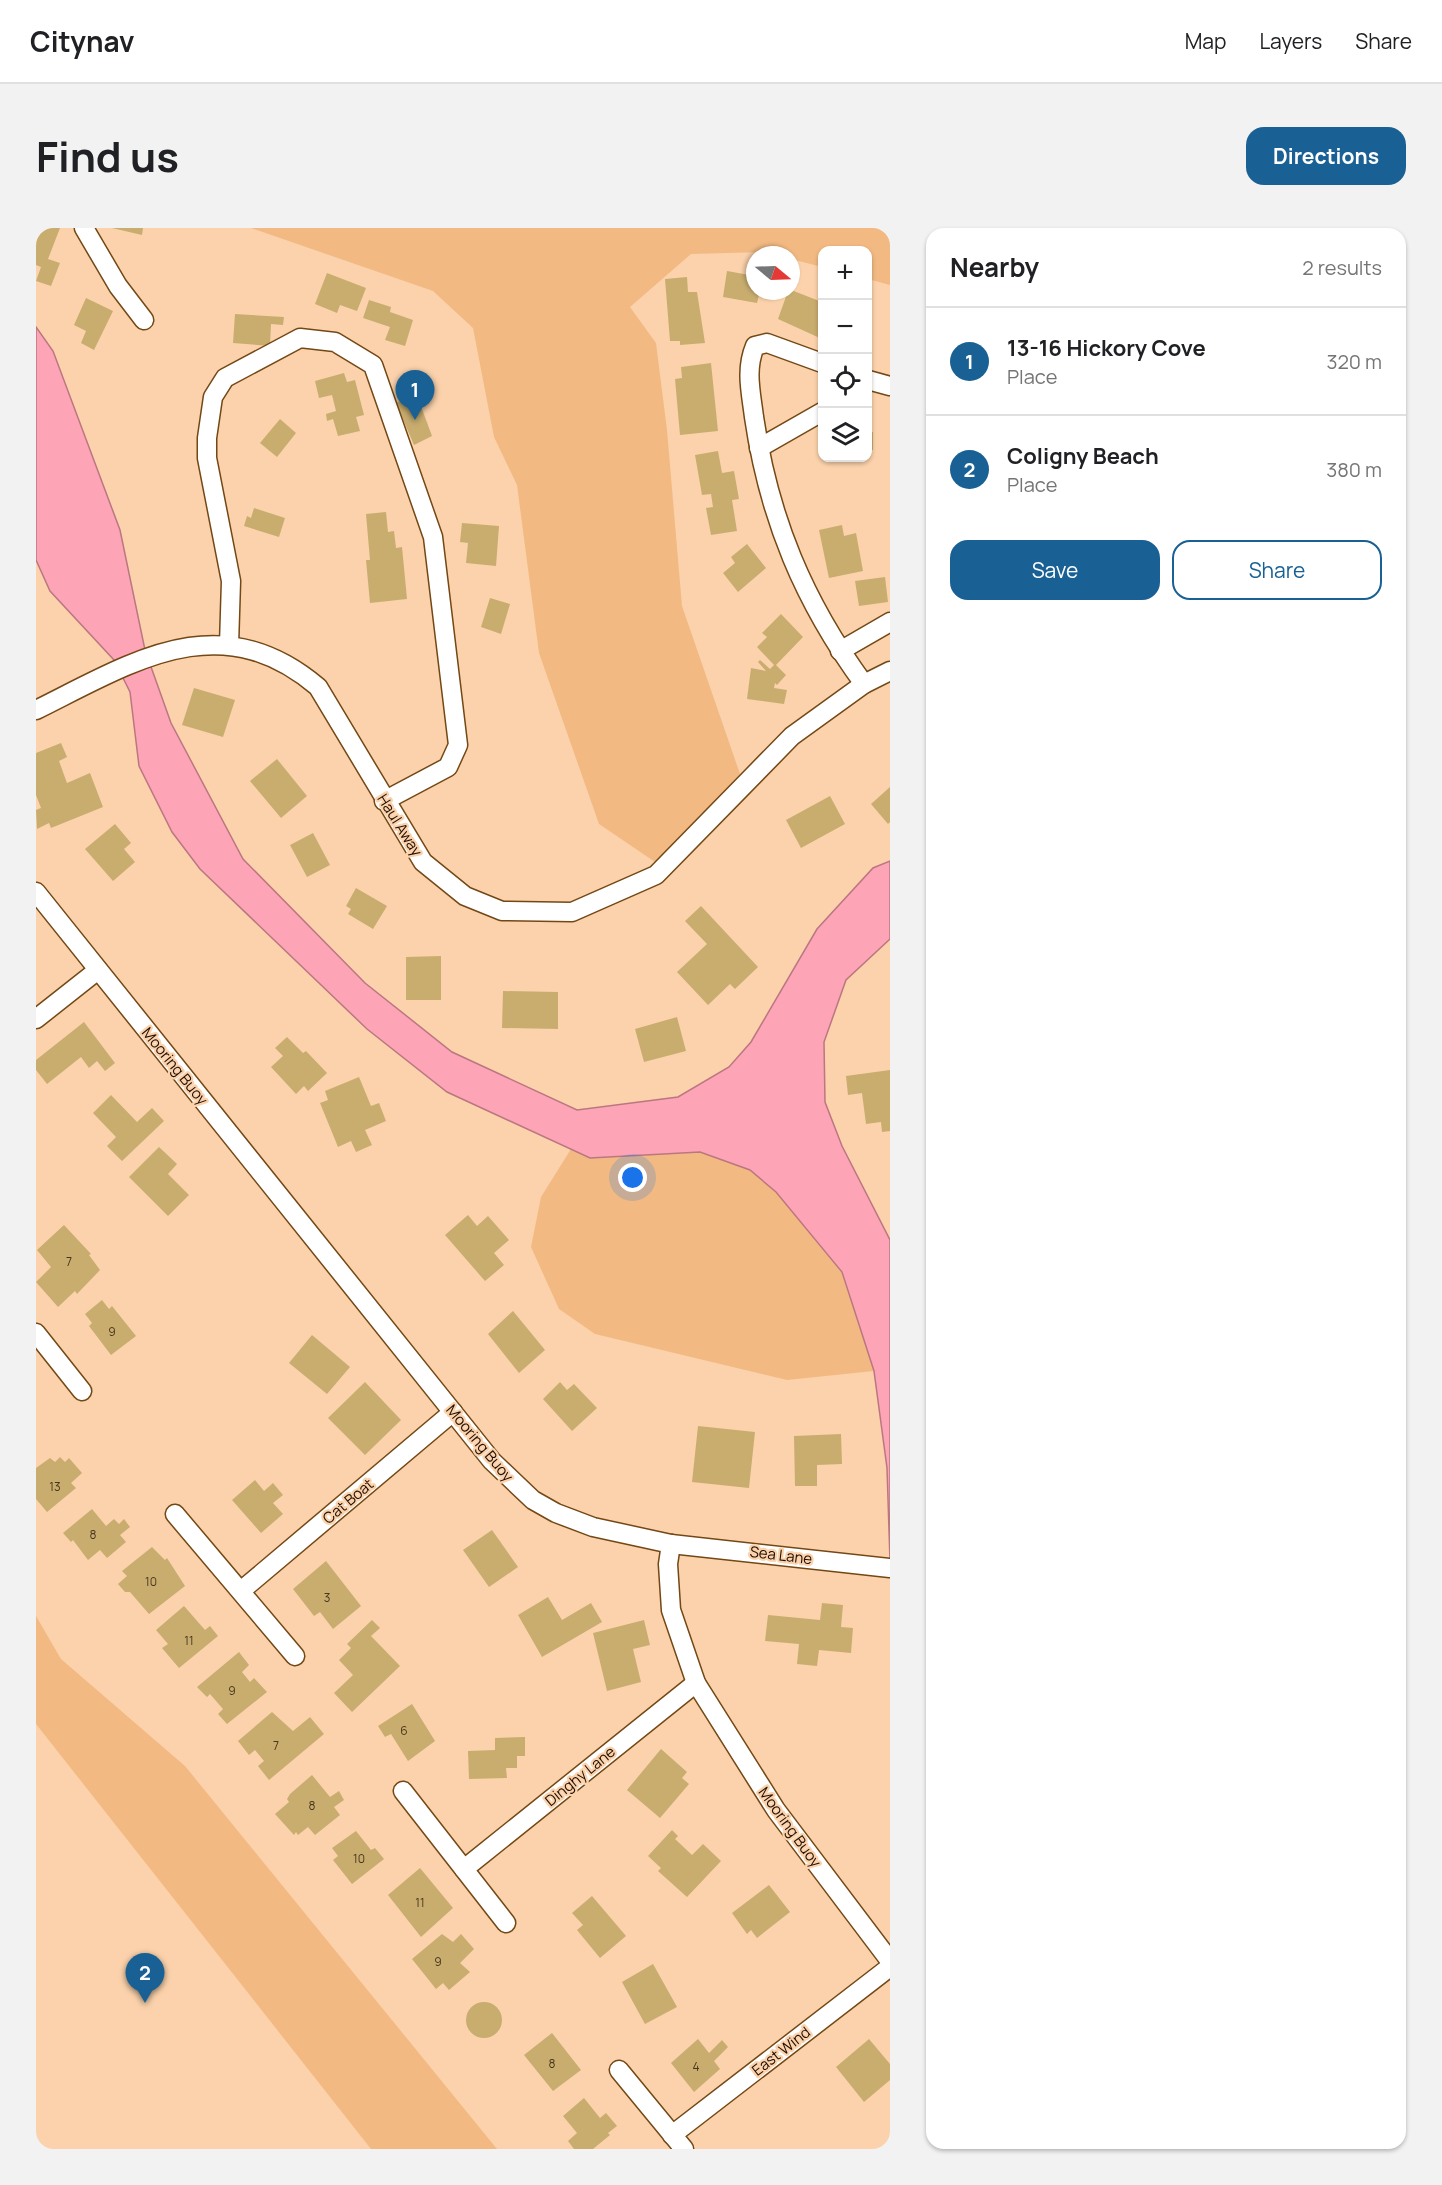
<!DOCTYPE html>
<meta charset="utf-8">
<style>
body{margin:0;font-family:Manrope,sans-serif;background:#f2f2f2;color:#202124}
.controls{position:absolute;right:18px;top:18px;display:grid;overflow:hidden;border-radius:12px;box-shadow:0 2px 4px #0004}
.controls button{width:54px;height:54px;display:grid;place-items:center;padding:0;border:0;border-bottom:2px solid #e0e0e0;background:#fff;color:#202124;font:30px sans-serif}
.compass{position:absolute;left:710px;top:18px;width:54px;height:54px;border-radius:50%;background:#fff;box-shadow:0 2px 4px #0004;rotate:109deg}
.you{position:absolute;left:597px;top:950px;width:21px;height:21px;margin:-15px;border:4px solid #fff;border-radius:50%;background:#1a73e8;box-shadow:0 0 0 9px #1a73e833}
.badge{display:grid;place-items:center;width:39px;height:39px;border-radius:50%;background:#196094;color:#fff;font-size:20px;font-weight:700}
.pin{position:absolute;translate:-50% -50px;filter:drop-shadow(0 2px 3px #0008)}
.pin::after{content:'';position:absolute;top:32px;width:21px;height:18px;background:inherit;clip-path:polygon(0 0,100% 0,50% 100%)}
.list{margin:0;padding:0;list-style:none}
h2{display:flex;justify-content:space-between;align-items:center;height:78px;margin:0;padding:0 24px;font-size:26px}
h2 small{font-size:20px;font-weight:400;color:#757577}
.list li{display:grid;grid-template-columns:39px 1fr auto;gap:18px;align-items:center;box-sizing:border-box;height:108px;padding:0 24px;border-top:2px solid #e0e0e0}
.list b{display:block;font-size:22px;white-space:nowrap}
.list p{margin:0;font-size:20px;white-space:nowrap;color:#757577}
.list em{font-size:20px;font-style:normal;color:#757577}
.actions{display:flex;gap:12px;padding:18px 24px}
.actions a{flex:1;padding:14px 0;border:2px solid #196094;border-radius:18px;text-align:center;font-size:21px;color:#196094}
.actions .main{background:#196094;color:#fff}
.icon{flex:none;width:33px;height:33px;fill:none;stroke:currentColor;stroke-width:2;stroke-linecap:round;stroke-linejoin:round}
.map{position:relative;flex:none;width:854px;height:1921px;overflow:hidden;border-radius:18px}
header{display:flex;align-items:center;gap:36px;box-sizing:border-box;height:84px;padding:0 30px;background:#fff;border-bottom:2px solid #e0e0e0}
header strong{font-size:28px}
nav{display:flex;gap:33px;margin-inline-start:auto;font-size:21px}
.intro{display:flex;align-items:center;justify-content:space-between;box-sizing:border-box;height:144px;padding:0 36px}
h1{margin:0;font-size:42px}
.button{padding:15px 27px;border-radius:18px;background:#196094;color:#fff;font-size:21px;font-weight:700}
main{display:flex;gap:36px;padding:0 36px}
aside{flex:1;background:#fff;border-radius:18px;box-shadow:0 2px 4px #0004}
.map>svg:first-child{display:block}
</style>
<header>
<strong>Citynav</strong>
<nav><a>Map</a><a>Layers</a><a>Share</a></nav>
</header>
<div class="intro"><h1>Find us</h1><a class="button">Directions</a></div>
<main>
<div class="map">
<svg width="854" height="1921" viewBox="0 0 854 1921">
<rect width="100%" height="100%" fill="#fbd2ab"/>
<g fill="#f2ba82">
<polygon points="215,0 854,0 854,57 832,51 832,22 786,22 786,39 755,31 755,27 730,24 655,26 594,79 620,115 631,202 646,378 704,546 622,636 563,596 503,425 481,257 458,209 437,100 397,63"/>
<polygon points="535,921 554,930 664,924 714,942 740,964 806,1044 838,1143 751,1152 559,1106 523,1081 495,1019 505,969"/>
<polygon points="0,1388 25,1431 149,1538 461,1921 335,1921 0,1496"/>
</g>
<polygon fill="#fda4b7" stroke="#bb7780" stroke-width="1.5" points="0,99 17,123 84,302 109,422 135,495 207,631 329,755 416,824 541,882 642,869 693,839 715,814 781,701 837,640 854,633 854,711 810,752 788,814 789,874 806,918 854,1012 854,1333 851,1240 838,1143 806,1044 740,964 714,942 664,924 554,930 411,864 331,801 164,641 136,604 103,538 94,464 78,432 14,363 0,332"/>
<g fill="#c9ad6f">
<polygon points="0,0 24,0 12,31 24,35 15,58 0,53 5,39 0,37"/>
<polygon points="76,0 107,0 106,7"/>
<polygon points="691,43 719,48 719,63 724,63 721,75 687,69"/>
<polygon points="291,45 330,60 321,83 304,77 301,85 279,76"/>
<polygon points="651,49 652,64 661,64 669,115 644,117 644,113 634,113 629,51"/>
<polygon points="755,62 786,74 786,111 742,91 752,63"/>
<polygon points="50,70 77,83 58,122 45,115 50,103 38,97"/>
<polygon points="333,72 355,79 354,84 377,92 369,118 349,112 354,99 327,90"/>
<polygon points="199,86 248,89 247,97 235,96 234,118 197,115"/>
<polygon points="675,135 682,203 644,207 639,151 646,150 645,139"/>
<polygon points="308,145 311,154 319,152 328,187 320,189 324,203 302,208 297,191 291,193 290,186 300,183 296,167 283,170 279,153"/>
<polygon points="380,165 396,208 378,217 360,175"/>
<polygon points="244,191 260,205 241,229 224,215"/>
<rect x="832" y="204" width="5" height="18"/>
<polygon points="682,223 686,245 698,243 703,271 696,272 701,303 675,307 670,280 677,279 675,266 666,267 659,227"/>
<polygon points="218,280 249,290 243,309 208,298 211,288 215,290"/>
<polygon points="350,284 352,304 358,303 360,320 366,319 371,371 334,375 330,332 334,332 330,286"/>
<polygon points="426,295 463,298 460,338 430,335 432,315 424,314"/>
<polygon points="806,297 808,308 820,305 827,343 793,350 783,302"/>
<polygon points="711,316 730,340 702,364 687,345 699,335 695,329"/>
<polygon points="849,349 852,374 823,378 819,353"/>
<polygon points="454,370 474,376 465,406 445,399"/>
<polygon points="745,386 767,409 740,437 750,447 741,457 739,455 738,460 751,462 748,476 711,471 715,440 730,443 722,434 724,432 734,441 738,437 721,419 731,409 726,405"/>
<polygon points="158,460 199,472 187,509 146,497"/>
<polygon points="25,515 31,529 23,533 31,555 54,545 67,579 15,600 13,595 1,601 0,582 5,580 0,567 0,525"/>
<polygon points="241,531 271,568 245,590 214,553"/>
<polygon points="854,559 854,594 852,596 835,576"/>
<polygon points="794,568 809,596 765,620 750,592"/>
<polygon points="79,596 95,615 88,621 99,634 77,653 49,621"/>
<polygon points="277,605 294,637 271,649 254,617"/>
<polygon points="320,660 351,678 337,701 312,686 315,681 310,678"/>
<polygon points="665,678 722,739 699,761 694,756 672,777 641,744 671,716 649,693"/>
<polygon points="405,728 405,772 370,772 370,729"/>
<polygon points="467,763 522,764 522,801 466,800"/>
<polygon points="641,789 650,823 608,834 599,801"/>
<polygon points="48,794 79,835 69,843 61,833 53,840 45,829 11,856 0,842 0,832"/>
<polygon points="251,809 267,825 270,823 291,845 272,863 268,858 260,866 235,839 247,828 239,820"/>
<polygon points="854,842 854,903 846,904 845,894 830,896 826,865 812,867 810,848"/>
<polygon points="323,849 335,878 343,875 350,893 329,902 336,917 320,924 315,913 302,919 284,875 292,872 289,863"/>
<polygon points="75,867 101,894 116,880 128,893 86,933 71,918 80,909 57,885"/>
<polygon points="123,919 141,936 132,946 153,967 132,988 93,949"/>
<polygon points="432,987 441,998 452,988 473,1012 458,1025 468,1037 449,1053 409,1007"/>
<polygon points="28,997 55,1026 53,1027 64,1042 41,1066 39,1063 22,1079 0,1054 15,1039 1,1022"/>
<polygon points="66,1072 73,1081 76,1078 100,1108 75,1127 53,1098 56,1095 49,1086"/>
<polygon points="477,1083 509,1122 483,1145 452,1106"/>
<polygon points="276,1107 314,1139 291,1166 253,1135"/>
<polygon points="329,1154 365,1192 329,1227 292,1190"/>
<polygon points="524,1154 531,1162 538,1156 561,1180 536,1203 507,1171"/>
<polygon points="662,1198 719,1204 713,1260 656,1254"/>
<polygon points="805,1206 806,1236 781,1237 781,1258 759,1258 758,1208"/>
<polygon points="24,1229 29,1234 33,1230 46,1245 35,1255 40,1260 11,1284 0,1271 0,1240 14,1230 19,1234"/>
<polygon points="219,1252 228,1263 237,1255 247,1267 237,1275 247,1286 225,1305 196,1272"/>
<polygon points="56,1281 70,1298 78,1291 83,1296 88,1291 94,1299 84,1307 90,1314 71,1330 64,1322 52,1332 37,1312 35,1314 27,1305"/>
<polygon points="456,1302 482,1339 453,1359 427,1322"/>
<polygon points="116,1319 129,1332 131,1330 149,1358 113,1386 94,1364 89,1364 82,1356 91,1348 86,1343"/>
<polygon points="290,1333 325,1378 297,1401 284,1384 278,1388 257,1361"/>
<polygon points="512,1369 526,1392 555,1375 566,1394 506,1429 482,1387"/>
<polygon points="786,1375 807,1377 805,1399 817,1400 815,1425 783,1422 781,1438 761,1436 763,1416 729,1413 732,1387 784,1392"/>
<polygon points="148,1378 169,1402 174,1398 182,1408 143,1440 126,1420 132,1416 120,1402"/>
<polygon points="336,1392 344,1400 335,1408 364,1438 316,1484 298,1465 317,1447 303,1432 315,1420 311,1416"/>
<polygon points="608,1392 614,1417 597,1421 605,1454 571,1463 557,1405"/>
<polygon points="203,1424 213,1437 206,1444 214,1454 218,1450 231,1464 191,1496 182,1486 187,1481 174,1466 171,1469 161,1459"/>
<polygon points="376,1476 399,1513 372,1533 355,1506 349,1509 342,1498"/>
<polygon points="236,1484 257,1503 274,1489 288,1506 233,1552 222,1538 228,1533 219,1522 213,1527 202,1513"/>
<polygon points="489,1509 489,1528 481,1528 481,1540 470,1540 471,1550 433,1551 432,1523 459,1522 459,1510"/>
<polygon points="625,1521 651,1544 646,1550 653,1556 624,1590 591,1562"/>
<polygon points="276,1547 294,1569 303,1563 308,1572 298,1579 304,1587 279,1607 272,1599 262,1607 260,1604 258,1607 239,1586 253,1574 251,1571 254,1566"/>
<polygon points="636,1602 642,1608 639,1611 656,1627 667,1616 685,1633 651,1669 622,1643 625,1640 612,1628"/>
<polygon points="320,1603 335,1622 339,1620 348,1631 316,1656 297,1632 302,1628 296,1620"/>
<polygon points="384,1640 417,1680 385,1709 352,1667"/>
<polygon points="733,1657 754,1684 721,1710 715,1702 711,1706 696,1685"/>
<polygon points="556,1668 590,1708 564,1730 541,1702 547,1697 536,1685"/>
<polygon points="406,1706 417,1714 425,1706 438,1721 424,1735 434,1744 413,1762 407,1755 400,1761 376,1731"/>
<polygon points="617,1736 641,1779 609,1796 586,1754"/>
<circle cx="448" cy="1792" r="18"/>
<polygon points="516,1805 545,1842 517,1863 488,1827"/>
<polygon points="662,1811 673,1825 686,1812 692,1819 678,1833 684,1841 658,1864 635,1835"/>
<polygon points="833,1811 854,1836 854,1852 828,1874 800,1839"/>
<polygon points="548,1870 564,1890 570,1885 581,1898 572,1905 574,1907 557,1921 538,1921 532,1913 541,1905 527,1888"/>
</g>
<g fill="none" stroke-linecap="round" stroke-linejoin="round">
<defs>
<g id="minor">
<polyline points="48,0 82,58 108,92"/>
<path d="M786,135L731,115L719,118C709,142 715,164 718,189C733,291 768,374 828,456"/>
<polyline points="832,152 854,158"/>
<polyline points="723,220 786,184"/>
<polyline points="193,417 195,353 171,230 171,210 177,169 189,150 264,110 299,114 337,137 397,309 422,517 412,539 348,573"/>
<polyline points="804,423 854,394"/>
<path d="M0,482C97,434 184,376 282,459L387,634L429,668L466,683L536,684L620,647L756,508L828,456L854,443"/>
<polyline points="0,664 456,1233 497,1272 520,1285 557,1299 635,1316 854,1340"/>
<polyline points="0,791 62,742"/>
<polyline points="0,1105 46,1163"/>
<polyline points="139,1286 259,1428"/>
<polyline points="635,1316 632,1336 635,1382 660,1455 740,1582 854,1733"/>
<polyline points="206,1362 417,1184"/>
<polyline points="367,1563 470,1695"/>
<polyline points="428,1641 660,1455"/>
<polyline points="583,1842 648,1921"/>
<polyline points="636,1907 854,1739"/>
</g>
</defs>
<use href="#minor" stroke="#734815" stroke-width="21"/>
<use href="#minor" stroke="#fff" stroke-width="18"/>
</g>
<g text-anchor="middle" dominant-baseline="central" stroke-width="4.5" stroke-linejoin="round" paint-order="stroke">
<g font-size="12" fill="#4a361c">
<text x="33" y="1033">7</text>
<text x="76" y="1103">9</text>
<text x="19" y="1258">13</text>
<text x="57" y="1306">8</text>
<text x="115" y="1353">10</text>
<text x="291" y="1369">3</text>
<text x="153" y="1412">11</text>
<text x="196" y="1462">9</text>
<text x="368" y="1502">6</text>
<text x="240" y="1517">7</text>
<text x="276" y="1577">8</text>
<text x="323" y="1630">10</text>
<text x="384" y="1674">11</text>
<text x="402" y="1733">9</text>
<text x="516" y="1835">8</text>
<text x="660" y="1838">4</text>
</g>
<g font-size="15" fill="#200e00" stroke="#fbd2ab">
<text transform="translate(364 597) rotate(58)">Haul Away</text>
<text transform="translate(139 838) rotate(51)">Mooring Buoy</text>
<text transform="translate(444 1215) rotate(50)">Mooring Buoy</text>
<text transform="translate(312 1273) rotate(-40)">Cat Boat</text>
<text transform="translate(745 1327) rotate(7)">Sea Lane</text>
<text transform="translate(544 1548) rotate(-39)">Dinghy Lane</text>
<text transform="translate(754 1599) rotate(54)">Mooring Buoy</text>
<text transform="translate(745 1823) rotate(-38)">East Wind</text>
</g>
</g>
</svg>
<div class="controls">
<button>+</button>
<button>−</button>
<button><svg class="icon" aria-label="locate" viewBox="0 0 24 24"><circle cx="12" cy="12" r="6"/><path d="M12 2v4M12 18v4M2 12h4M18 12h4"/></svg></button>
<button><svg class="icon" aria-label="layers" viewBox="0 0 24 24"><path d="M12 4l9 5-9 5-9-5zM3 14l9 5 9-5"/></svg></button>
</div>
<svg class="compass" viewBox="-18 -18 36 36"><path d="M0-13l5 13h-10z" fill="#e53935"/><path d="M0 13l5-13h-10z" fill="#757577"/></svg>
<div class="you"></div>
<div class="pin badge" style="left:379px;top:192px">1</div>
<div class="pin badge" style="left:109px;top:1775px">2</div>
</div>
<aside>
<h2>Nearby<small>2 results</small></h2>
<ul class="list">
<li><span class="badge">1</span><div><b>13-16 Hickory Cove</b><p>Place</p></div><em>320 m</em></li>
<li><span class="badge">2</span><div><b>Coligny Beach</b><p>Place</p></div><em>380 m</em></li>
</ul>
<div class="actions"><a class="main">Save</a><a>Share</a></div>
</aside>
</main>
